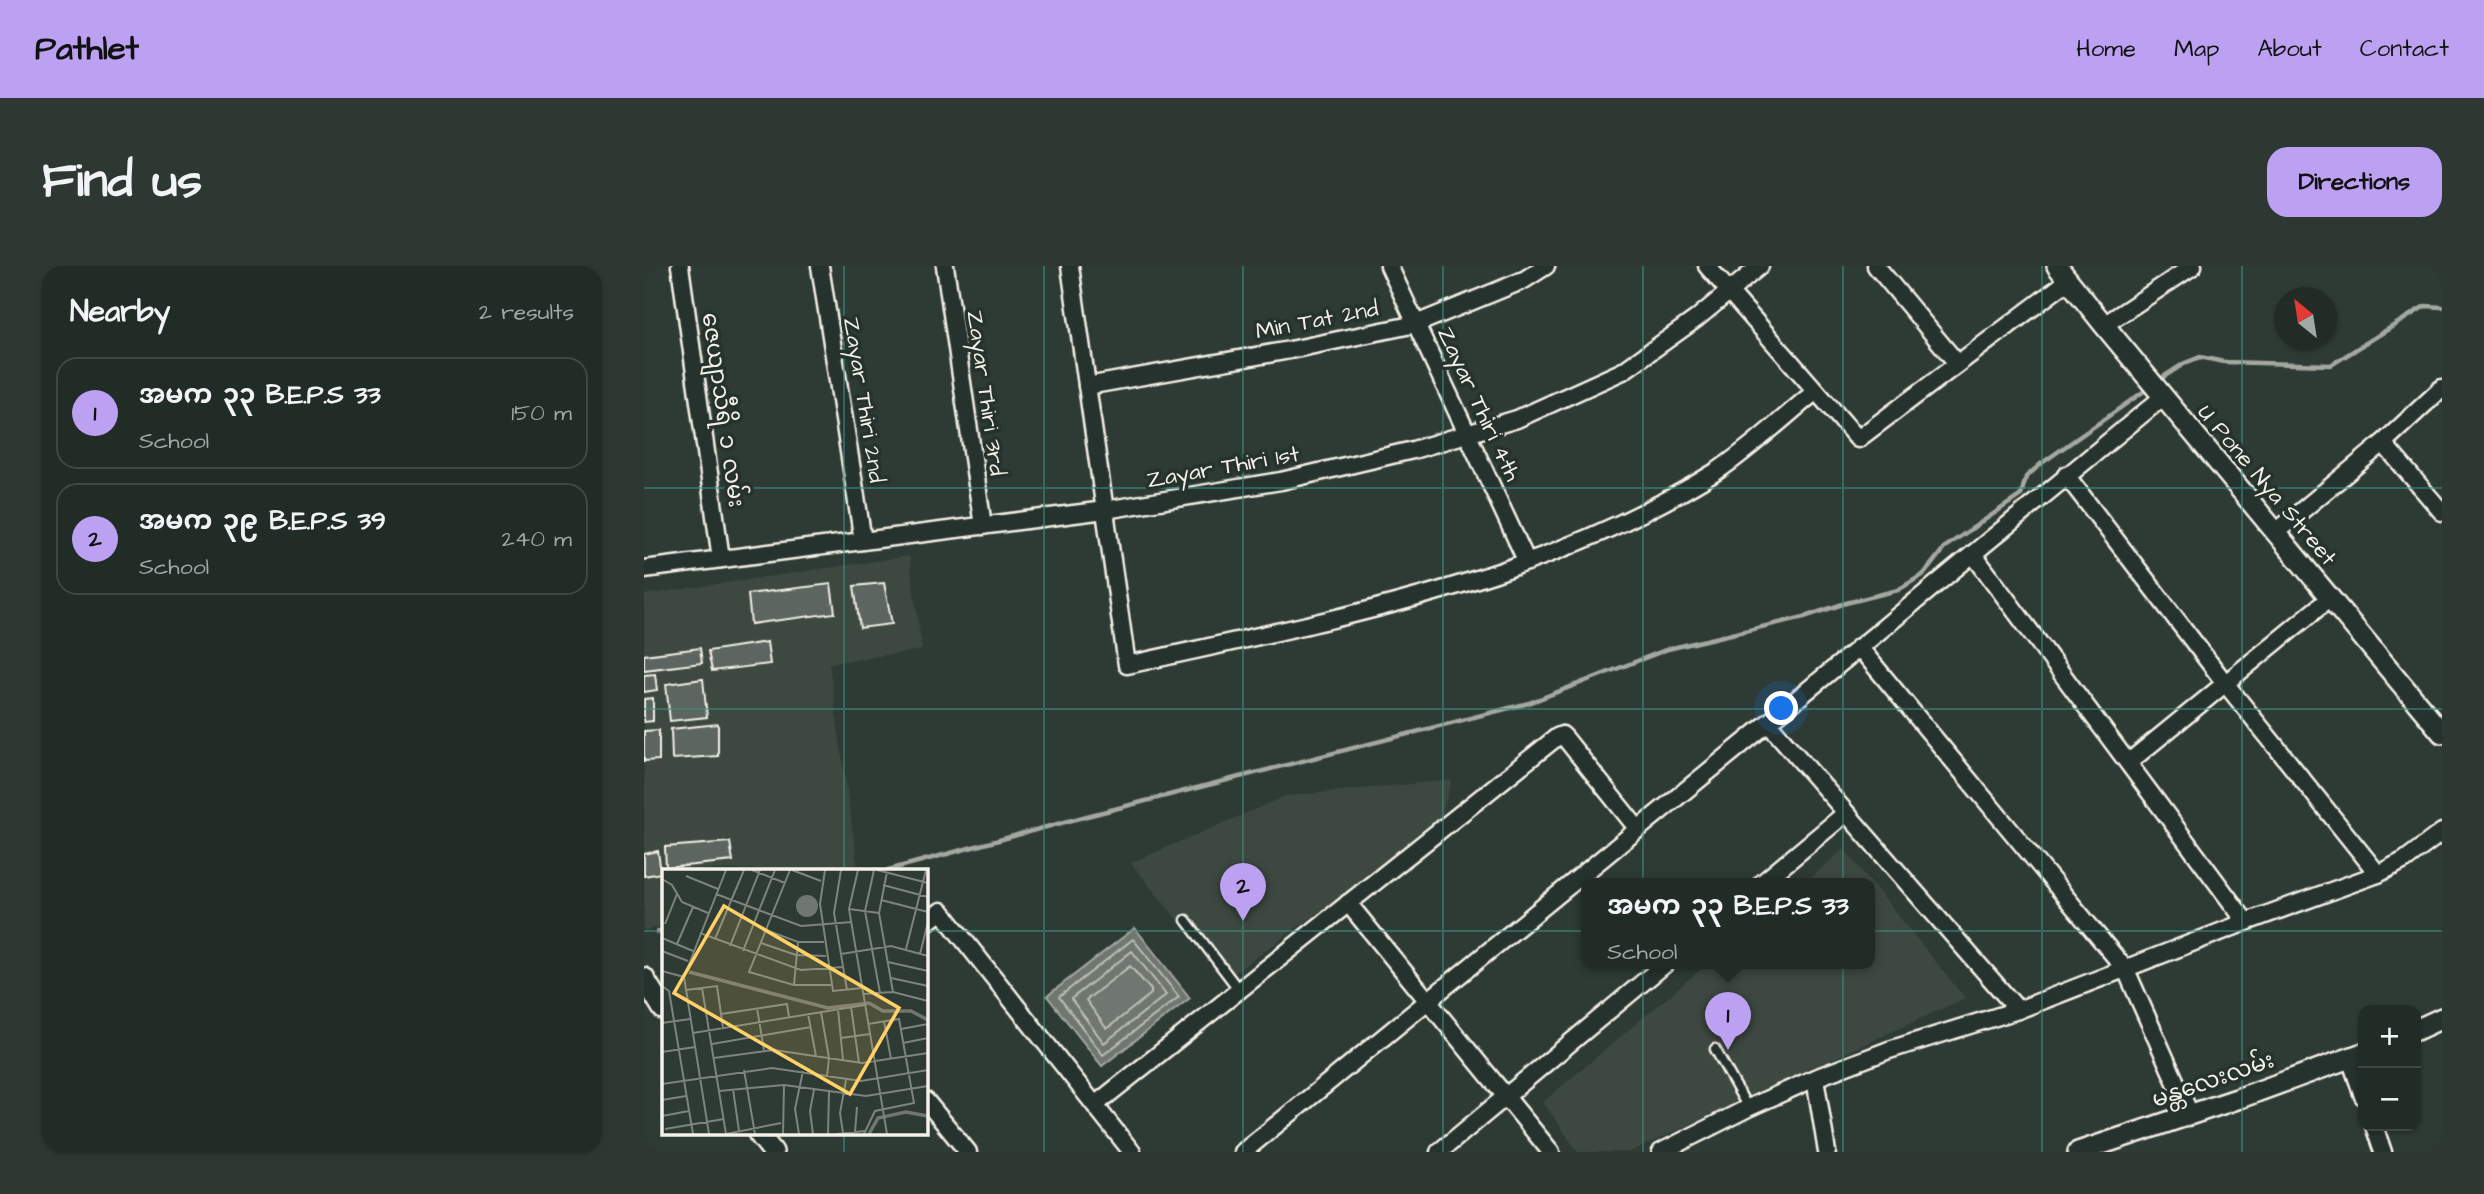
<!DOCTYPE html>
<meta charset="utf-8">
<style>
body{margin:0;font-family:"Architects Daughter","Noto Sans Myanmar",sans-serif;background:#2e3833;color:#f1f3f6}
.controls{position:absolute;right:21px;bottom:21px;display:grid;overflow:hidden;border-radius:14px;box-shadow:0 2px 5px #0004}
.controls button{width:63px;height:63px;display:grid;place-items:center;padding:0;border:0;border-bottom:2px solid #3f4844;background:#222c27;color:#f1f3f6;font:35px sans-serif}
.compass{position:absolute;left:1630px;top:21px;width:63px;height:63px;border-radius:50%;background:#222c27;box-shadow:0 2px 5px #0004;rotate:330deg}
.you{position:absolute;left:1138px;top:443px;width:24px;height:24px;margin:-18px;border:5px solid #fff;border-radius:50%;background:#1a73e8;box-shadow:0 0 0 10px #1a73e833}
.badge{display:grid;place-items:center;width:46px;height:46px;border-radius:50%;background:#bca0f2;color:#111;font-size:23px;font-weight:700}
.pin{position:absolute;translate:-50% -58px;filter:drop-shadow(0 2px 4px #0008)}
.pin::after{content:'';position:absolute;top:37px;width:24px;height:21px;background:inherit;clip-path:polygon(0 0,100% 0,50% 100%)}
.popup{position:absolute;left:937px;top:612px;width:294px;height:91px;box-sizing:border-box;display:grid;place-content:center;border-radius:14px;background:#222c27;filter:drop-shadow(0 2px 5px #0005);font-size:23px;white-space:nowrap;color:#a2a7a7}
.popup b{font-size:26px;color:#f1f3f6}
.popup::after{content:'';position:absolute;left:50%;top:100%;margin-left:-14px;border:14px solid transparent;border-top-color:#222c27}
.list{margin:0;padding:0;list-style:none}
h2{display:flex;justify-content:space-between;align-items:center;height:91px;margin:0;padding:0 28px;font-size:30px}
h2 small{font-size:23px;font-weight:400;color:#a2a7a7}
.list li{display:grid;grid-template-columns:46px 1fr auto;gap:21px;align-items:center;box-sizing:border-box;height:112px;margin:0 14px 14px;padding:0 14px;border:2px solid #3f4844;border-radius:21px}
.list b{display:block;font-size:26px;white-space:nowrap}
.list p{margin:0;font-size:23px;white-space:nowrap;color:#a2a7a7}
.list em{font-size:23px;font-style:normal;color:#a2a7a7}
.map{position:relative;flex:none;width:1798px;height:886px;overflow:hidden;border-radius:21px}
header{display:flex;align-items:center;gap:42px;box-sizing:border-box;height:98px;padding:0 35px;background:#bca0f2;color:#111}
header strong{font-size:33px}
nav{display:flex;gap:38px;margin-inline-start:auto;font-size:24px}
.intro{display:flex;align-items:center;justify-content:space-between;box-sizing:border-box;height:168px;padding:0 42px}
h1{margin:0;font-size:49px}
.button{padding:18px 32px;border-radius:21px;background:#bca0f2;color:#111;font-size:24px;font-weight:700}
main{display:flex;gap:42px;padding:0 42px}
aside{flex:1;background:#222c27;border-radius:21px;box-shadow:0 2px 5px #0004}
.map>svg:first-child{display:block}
</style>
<header>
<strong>Pathlet</strong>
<nav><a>Home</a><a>Map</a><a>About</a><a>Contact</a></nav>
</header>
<div class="intro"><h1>Find us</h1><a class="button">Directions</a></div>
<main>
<aside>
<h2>Nearby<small>2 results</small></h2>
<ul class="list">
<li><span class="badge">1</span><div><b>အမက ၃၃ B.E.P.S 33</b><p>School</p></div><em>150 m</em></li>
<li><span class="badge">2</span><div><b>အမက ၃၉ B.E.P.S 39</b><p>School</p></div><em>240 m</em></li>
</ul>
</aside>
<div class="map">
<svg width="1798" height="886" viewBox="0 0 1798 886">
<rect width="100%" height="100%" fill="#2e3b34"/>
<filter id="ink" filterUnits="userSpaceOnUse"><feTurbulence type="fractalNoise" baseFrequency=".0143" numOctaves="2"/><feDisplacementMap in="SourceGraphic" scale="14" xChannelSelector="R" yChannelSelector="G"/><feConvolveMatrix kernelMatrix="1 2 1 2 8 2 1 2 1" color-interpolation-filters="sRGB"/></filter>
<g filter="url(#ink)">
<g fill="#3c4841">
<polygon points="265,290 278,384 185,397 214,603 19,604 19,659 0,665 0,329"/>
<polygon points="808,514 794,560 582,713 487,597 642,530"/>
<polygon points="1200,583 1321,732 986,886 934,886 899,836 1063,698 1226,698 1226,618 1159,618"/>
</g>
<polygon fill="#6f7770" stroke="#a4a8a0" stroke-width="2" points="491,662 546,732 458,800 403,730"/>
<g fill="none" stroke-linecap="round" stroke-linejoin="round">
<g stroke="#bfc0b8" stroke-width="2">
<polygon points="489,673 535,731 459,789 415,731"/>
<polygon points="488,685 522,729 460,777 427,733"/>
<polygon points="486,700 507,724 507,728 465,761 462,762 442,734"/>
</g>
<g stroke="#a4a8a0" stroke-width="4.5">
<polyline points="1513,115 1541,97 1556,91 1580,96 1687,99 1781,40 1798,41"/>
<polyline points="244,604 443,550 885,437 1024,383 1160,351 1202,337 1254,324 1280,308 1301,281 1377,229 1382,211 1398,197 1506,121"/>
<polyline points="14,666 19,665"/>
</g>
</g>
<g fill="#5c655e" stroke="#f4f1e8" stroke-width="2">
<polygon points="240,317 248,358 216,362 210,320"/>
<polygon points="187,318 191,347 107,358 104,328"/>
<polygon points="123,376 126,398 68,405 64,385"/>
<polygon points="56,382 58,397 0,404 0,389"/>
<polygon points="11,408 13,424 0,426 0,409"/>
<polygon points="59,413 63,451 26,455 22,418"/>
<polygon points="9,432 9,455 0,456 0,433"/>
<polygon points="74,458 74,490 28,493 27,463"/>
<polygon points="15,464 15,494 0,495 0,465"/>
<polygon points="86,576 89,595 22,602 21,581"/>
<polygon points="14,585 17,607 0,610 0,588"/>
</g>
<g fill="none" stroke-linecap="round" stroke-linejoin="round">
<defs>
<g id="service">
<polyline points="542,654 595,724"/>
<polyline points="1071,783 1104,842"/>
</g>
<g id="minor">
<polyline points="36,0 77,293"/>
<polyline points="176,0 219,275"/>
<polyline points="301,0 339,260"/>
<path d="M426,0L483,399C685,354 895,317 1073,205C1105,184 1141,150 1172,125"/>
<polyline points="745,0 883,296"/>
<polyline points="1063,0 1214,173 1425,14"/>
<polyline points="1232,0 1313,97"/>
<polyline points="1460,59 1549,0"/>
<polyline points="443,120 646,84 772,58 880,14 902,0"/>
<polyline points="1739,177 1798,246"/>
<polyline points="1422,209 1581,417 1734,608"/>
<polyline points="1631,267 1739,177 1798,122"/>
<polyline points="1329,288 1602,656"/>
<polyline points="0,303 461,244 637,215 769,184 873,153 979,105 1052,53 1116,0"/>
<polyline points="1215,381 1482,704 1546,848"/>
<polyline points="1124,457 1374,744"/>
<polyline points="1485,496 1686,332"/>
<polyline points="1117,618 1202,547"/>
<polyline points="704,637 907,886"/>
<polyline points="282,657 297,645 488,886"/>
<polyline points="1706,792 1719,830"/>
<polyline points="1171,812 1183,886"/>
<polyline points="282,835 324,886"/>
<polyline points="451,839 913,471 918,469 921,472 993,562"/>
<polyline points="1730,860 1739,886"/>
<polyline points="599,886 1124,457 1519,131"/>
<polyline points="795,886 1021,698"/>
<polyline points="1017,886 1104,842 1171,812 1245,784 1374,744 1602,656 1734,608 1761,594 1798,566"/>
</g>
<g id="tertiary">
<polyline points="1413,0 1460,59 1798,467"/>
<polyline points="0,712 19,743"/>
<polyline points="1772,764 1798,752"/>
<polyline points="114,867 129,886"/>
<polyline points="1434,886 1593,833 1719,787"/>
</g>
</defs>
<use href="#service" stroke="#f4f1e8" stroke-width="13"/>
<use href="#minor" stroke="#f4f1e8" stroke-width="21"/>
<use href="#tertiary" stroke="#f4f1e8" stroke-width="24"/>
<use href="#service" stroke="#26332d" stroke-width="8"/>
<use href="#minor" stroke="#26332d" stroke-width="16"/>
<use href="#tertiary" stroke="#26332d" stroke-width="19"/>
</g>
</g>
<path fill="none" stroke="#3d8f86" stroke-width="2" stroke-opacity="0.55" d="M200,0V604M400,0V886M599,0V886M799,0V886M999,0V886M1199,0V886M1398,0V886M1598,0V886M0,222H1798M0,443H1798M0,665H19M282,665H1798M200,867V886"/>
<g text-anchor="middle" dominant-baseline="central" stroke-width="7" stroke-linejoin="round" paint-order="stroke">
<g font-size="23" fill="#f4f1e8" stroke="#26332d">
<text transform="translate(673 54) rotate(-11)">Min Tat 2nd</text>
<text transform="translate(342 127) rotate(82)">Zayar Thiri 3rd</text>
<text transform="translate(220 134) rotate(81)">Zayar Thiri 2nd</text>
<text transform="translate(835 138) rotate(65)">Zayar Thiri 4th</text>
<text transform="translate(79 144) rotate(82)">ဇေယျာသီရိ ၁ လမ်း</text>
<text transform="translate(579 201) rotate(-10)">Zayar Thiri 1st</text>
<text transform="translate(1623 219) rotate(50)">U Pone Nya Street</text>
<text transform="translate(1569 814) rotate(-19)">မန္တလေးလမ်း</text>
</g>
</g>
<g transform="translate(18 603)">
<rect width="266" height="266" fill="#2e3b34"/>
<path d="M134 37a11 11 0 1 1 22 0a11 11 0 1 1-22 0Z" fill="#6f7770"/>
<path fill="none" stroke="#6f7770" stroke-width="3.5" d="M27,103L166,139L207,134L221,142H249L266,151M207,265L216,249L244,243L266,247"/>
<path fill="none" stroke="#7d847c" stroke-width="2" d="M90,1L123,14M128,1L87,103L132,116H169M130,1L159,12M163,1L158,35L171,122L200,119M179,1L172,44L185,121M196,1L187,40L225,265M212,1L203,42L218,124M215,1L266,14M225,3L217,44L231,123M24,7L56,20M0,10L10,16L20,33L46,44M221,16L266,28M54,25L139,57L190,53M219,31L266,43M187,40L217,44M3,55L15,25M104,61L136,73H162M38,64L139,101L181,98M0,69L31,82M53,70L82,1M99,74L134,86L164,87M15,75L31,38M68,77L98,1M244,80L264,1M0,82L26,92M81,82L113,1M179,85L229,77L266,87M258,85L266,53M226,93L266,102M0,102L22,108M229,109L266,117M132,116L136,73M0,117L7,122L31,265M40,119L64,265M24,121L55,117L61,159M201,125L231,123L266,132M189,138L197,194M95,139L102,181M176,140L181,191M159,143L167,189L165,207M59,145L125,135L127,148M146,145L154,187M222,152L229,190M0,154L28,150M239,160L266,155M31,164L203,136M179,169L208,165M241,174L266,169M50,175L149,158M0,183L33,178M52,189L112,181L200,194L266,184M82,201L93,265M0,215L110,199L199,212L266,201M71,220L77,262M57,222L122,216L204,227L266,217M0,231L24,227M0,247L27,242M3,260L62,250M193,263L195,238M181,264L178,244L184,211M47,265L22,108L64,1M64,265L119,254M121,265L122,216M137,265L133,240L141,202M151,265L148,242L152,221M166,265L167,223M175,265L203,262M202,265L213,242L252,234L237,150L206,155"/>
<path fill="#ffd166" fill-opacity="0.15" stroke="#ffd166" stroke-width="3.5" d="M62,37L237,139L188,225L12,124Z"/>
<rect width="266" height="266" fill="none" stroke="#f4f1e8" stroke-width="3.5"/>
</g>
</svg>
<div class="controls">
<button>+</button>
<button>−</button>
</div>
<svg class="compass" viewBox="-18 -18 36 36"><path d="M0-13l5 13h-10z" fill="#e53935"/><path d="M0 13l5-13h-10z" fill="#a2a7a7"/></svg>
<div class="you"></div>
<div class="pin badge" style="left:1084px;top:784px">1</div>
<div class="popup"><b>အမက ၃၃ B.E.P.S 33</b>School</div>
<div class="pin badge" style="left:599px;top:655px">2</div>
</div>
</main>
